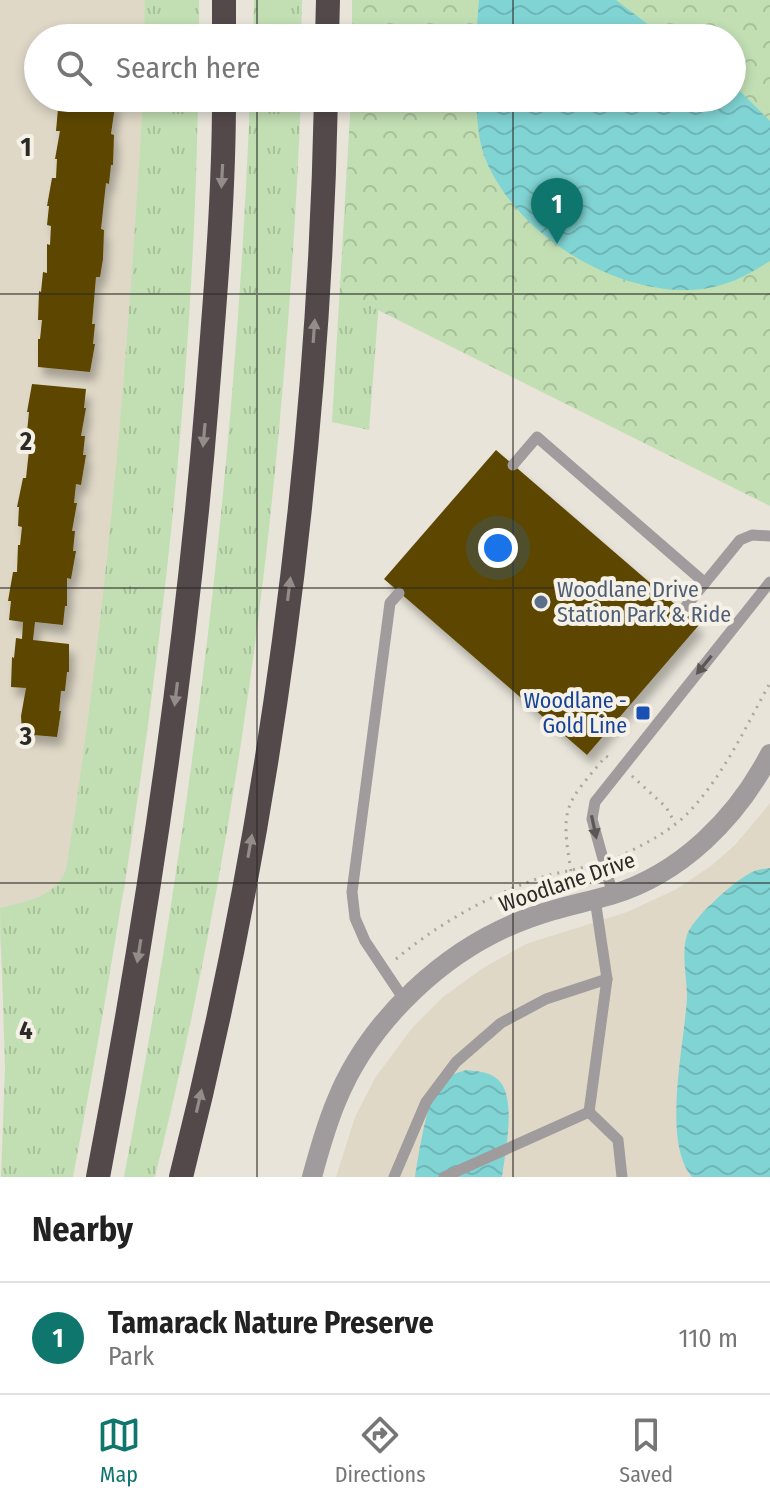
<!DOCTYPE html>
<style>
body{margin:0;font-family:"Fira Sans Condensed",sans-serif;background:#f6f6f6;color:#222}
.you{position:absolute;left:498px;top:548px;width:28px;height:28px;margin:-20px;border:6px solid #fff;border-radius:50%;background:#1a73e8;box-shadow:0 0 0 12px #1a73e833}
.badge{display:grid;place-items:center;width:52px;height:52px;border-radius:50%;background:#0f766e;color:#fff;font-size:26px;font-weight:700}
.pin{position:absolute;translate:-50% -66px;filter:drop-shadow(0 2px 4px #0008)}
.pin::after{content:'';position:absolute;top:42px;width:28px;height:24px;background:inherit;clip-path:polygon(0 0,100% 0,50% 100%)}
.list{margin:0;padding:0;list-style:none}
h2{display:flex;justify-content:space-between;align-items:center;height:104px;margin:0;padding:0 32px;font-size:34px}
h2 small{font-size:26px;font-weight:400;color:#767676}
.list li{display:grid;grid-template-columns:52px 1fr auto;gap:24px;align-items:center;box-sizing:border-box;height:112px;padding:0 32px;border-top:2px solid #e0e0e0}
.list b{display:block;font-size:30px;white-space:nowrap}
.list p{margin:0;font-size:26px;white-space:nowrap;color:#767676}
.list em{font-size:26px;font-style:normal;color:#767676}
.icon{flex:none;width:44px;height:44px;fill:none;stroke:currentColor;stroke-width:2;stroke-linecap:round;stroke-linejoin:round}
.map{position:relative;flex:none;width:770px;height:1177px;overflow:hidden}
.search{position:absolute;background:#fff;box-shadow:0 4px 12px #0003;left:24px;right:24px;top:24px;height:88px;display:flex;align-items:center;gap:20px;box-sizing:border-box;padding:0 28px;border-radius:44px;color:#767676;font-size:30px}
.sheet{height:216px;background:#fff}
nav{display:flex;justify-content:space-around;align-items:center;box-sizing:border-box;height:112px;border-top:2px solid #e0e0e0;background:#fff;font-size:22px;color:#767676}
nav a{display:grid;justify-items:center;gap:4px}
nav .on{color:#0f766e}
.map>svg:first-child{display:block}
</style>
<div class="map">
<svg width="770" height="1177" viewBox="0 0 770 1177">
<defs>
<pattern id="grass-tufts" width="24" height="20" patternUnits="userSpaceOnUse" patternTransform="scale(2)"><rect width="24" height="20" fill="#c2dfb3"/><path d="M3 7l-1-3M5 7V3M7 7l1-3M15 17l-1-3M17 17v-4M19 17l1-3" fill="none" stroke="#a7c09a"/></pattern>
<pattern id="park-crowns" width="20" height="18" patternUnits="userSpaceOnUse" patternTransform="scale(2)"><rect width="20" height="18" fill="#c2dfb3"/><path d="M2 6a3 3 0 1 1 6 0M12 15a3 3 0 1 1 6 0" fill="none" stroke="#a7c09a"/></pattern>
<pattern id="water-waves" width="16" height="10" patternUnits="userSpaceOnUse" patternTransform="scale(2)"><rect width="16" height="10" fill="#81d4d4"/><path d="M0 5q4-4 8 0t8 0" fill="none" stroke="#70b6b6"/></pattern>
<filter id="shadow"><feDropShadow dx="5" dy="9" stdDeviation="4" flood-color="#0004"/></filter>
</defs>
<rect width="100%" height="100%" fill="#e8e4da"/>
<g fill="#dfd8c7">
<polygon points="0,0 199,0 199,38 38,38 38,98 198,98 195,196 185,371 171,529 148,727 124,892 4,1000 0,940"/>
<polygon points="770,803 770,1177 336,1177 355,1117 375,1078 412,1028 443,997 483,968 526,944 627,912 675,890 711,866 735,845"/>
</g>
<g fill="url(#grass-tufts)">
<polygon points="145,0 199,0 199,38 144,38"/>
<polygon points="254,0 302,0 301,38 253,38"/>
<path d="M143,98H198C192,461 141,821 73,1177H1L5,1067L0,908C27,901 54,898 66,870C107,615 128,356 143,98Z"/>
<path d="M250,98H301C286,462 243,823 155,1177H124C192,820 236,461 250,98Z"/>
<polygon points="351,98 386,140 378,315 369,430 332,422"/>
</g>
<polygon fill="url(#park-crowns)" points="352,0 770,0 770,506 342,292 351,98 732,98 732,38 352,38"/>
<g fill="url(#water-waves)">
<polygon points="479,0 616,0 666,38 476,38"/>
<path d="M732,83L770,121V261C750,274 728,286 703,289C620,299 516,236 485,158C478,139 477,118 476,98H732Z"/>
<path d="M770,868V1177H692C661,1140 685,1042 687,997C687,977 681,954 687,935C692,919 731,884 747,875C754,870 762,869 770,868Z"/>
<path d="M466,1070C478,1071 493,1072 501,1083C516,1103 505,1154 502,1177H415C418,1157 427,1099 439,1085C446,1076 456,1073 466,1070Z"/>
</g>
<g fill="#5d4706" filter="url(#shadow)">
<polygon points="59,98 114,98 113,106 115,106 111,134 114,135 113,165 111,165 109,184 106,183 101,229 104,230 103,259 100,277 96,277 92,324 95,324 93,344 95,344 90,372 38,367 38,339 40,339 42,320 38,320 39,291 41,292 43,272 47,273 47,244 50,245 51,226 47,225 49,206 47,206 52,178 56,178 57,159 55,159 60,131 56,131"/>
<polygon points="32,384 86,389 84,408 86,408 81,436 85,436 83,455 86,455 81,485 76,484 74,503 77,503 72,531 75,531 73,551 76,551 71,579 67,578 67,606 65,606 63,625 35,622 33,640 69,644 69,672 67,672 65,691 61,691 59,711 61,711 57,737 22,734 21,716 26,688 11,687 12,657 14,658 16,638 22,639 23,622 9,620 11,601 8,601 13,572 17,572 18,545 20,545 22,527 18,526 19,507 17,507 23,478 26,478 31,432 27,432 29,412 27,412"/>
<polygon points="496,450 699,625 587,755 384,579"/>
</g>
<g fill="none" stroke-linecap="round" stroke-linejoin="round">
<g stroke="#aaa79e" stroke-width="3" stroke-dasharray="2 6" stroke-linecap="butt">
<polyline points="632,776 666,807 675,823"/>
<path d="M619,857C642,845 668,833 687,814C723,777 745,728 770,683"/>
<path d="M571,871C560,806 565,805 606,756L611,759"/>
<path d="M396,959C437,925 484,898 534,880C552,873 571,871 588,866"/>
</g>
<g stroke="#a09b9c" stroke-width="11">
<polyline points="513,465 537,437 705,583"/>
<polyline points="399,593 390,603 352,892 355,918 365,941 405,1001"/>
<polyline points="682,611 740,540 752,535 770,536"/>
<polyline points="613,895 592,819 595,802 770,582"/>
<polyline points="589,1112 618,1140 622,1177"/>
<polyline points="394,1177 426,1102 456,1062 501,1023 546,999 607,979"/>
<polyline points="444,1177 589,1112 607,979 595,899"/>
</g>
<path stroke="#a09b9c" stroke-width="20" d="M312,1177C319,1151 326,1126 336,1102C369,1020 446,948 529,918C555,908 583,903 611,895C681,874 737,818 770,754"/>
<g stroke="#53494b" stroke-width="24">
<polyline points="224,38 224,0"/>
<polyline points="327,38 328,0"/>
<path d="M98,1177C147,920 186,661 207,400C215,299 224,198 224,98"/>
<path d="M181,1177C269,830 319,456 326,98"/>
</g>
</g>
<defs><path id="oneway-solid" d="M-6-.8H1V-3.2L6.5 0L1 3.2V.8H-6Z" transform="scale(2)"/></defs>
<g fill="#948c89">
<use href="#oneway-solid" transform="translate(222 176) rotate(93)"/>
<use href="#oneway-solid" transform="translate(314 331) rotate(-86)"/>
<use href="#oneway-solid" transform="translate(204 435) rotate(95)"/>
<use href="#oneway-solid" transform="translate(289 589) rotate(-83)"/>
<use href="#oneway-solid" transform="translate(176 694) rotate(97)"/>
<use href="#oneway-solid" transform="translate(250 846) rotate(-80)"/>
<use href="#oneway-solid" transform="translate(139 951) rotate(99)"/>
<use href="#oneway-solid" transform="translate(199 1101) rotate(-77)"/>
</g>
<g fill="#5a5755">
<use href="#oneway-solid" transform="translate(704 665) rotate(129)"/>
<use href="#oneway-solid" transform="translate(594 827) rotate(78)"/>
</g>
<path fill="none" stroke="#2b2a26" stroke-width="2" stroke-opacity="0.55" d="M257,0V38M513,0V38M257,98V1177M513,98V1177M0,294H770M0,588H770M0,883H770"/>
<circle fill="#5c6f8a" stroke="#f5f1e7" stroke-width="3" cx="541" cy="602" r="8"/>
<rect fill="#1a4fb4" stroke="#f5f1e7" stroke-width="3" x="635" y="705" width="16" height="16" rx="4"/>
<g text-anchor="middle" dominant-baseline="central" stroke-width="8" stroke-linejoin="round" paint-order="stroke">
<g font-size="22" fill="#4e5e75" stroke="#f5f1e7" text-anchor="start">
<text x="557" y="589">Woodlane Drive<tspan x="557" dy="25">Station Park &amp; Ride</tspan></text>
</g>
<g font-size="22" fill="#164399" stroke="#f5f1e7" text-anchor="end">
<text x="627" y="700">Woodlane -<tspan x="627" dy="25">Gold Line</tspan></text>
</g>
<g font-size="22" fill="#2b2a26" stroke="#f5f1e7">
<text transform="translate(567 882) rotate(-19)">Woodlane Drive</text>
</g>
</g>
<g font-size="26" text-anchor="middle" font-weight="bold" fill="#2b2a26" stroke="#f5f1e7" stroke-width="8" stroke-linejoin="round" paint-order="stroke">
<text x="26" y="156">1</text>
<text x="26" y="450">2</text>
<text x="26" y="745">3</text>
<text x="26" y="1039">4</text>
</g>
</svg>
<div class="you"></div>
<div class="pin badge" style="left:557px;top:244px">1</div>
<div class="search"><svg class="icon" aria-label="search" viewBox="0 0 24 24"><circle cx="10" cy="10" r="6"/><path d="M15 15l6 6"/></svg>Search here</div>
</div>
<section class="sheet">
<h2>Nearby<small></small></h2>
<ul class="list">
<li><span class="badge">1</span><div><b>Tamarack Nature Preserve</b><p>Park</p></div><em>110 m</em></li>
</ul>
</section>
<nav>
<a class="on"><svg class="icon" aria-label="map" viewBox="0 0 24 24"><path d="M3 6l6-2 6 2 6-2v14l-6 2-6-2-6 2zM9 4v14M15 6v14"/></svg>Map</a>
<a><svg class="icon" aria-label="directions" viewBox="0 0 24 24"><path d="M12 3l9 9-9 9-9-9zM9 14v-3h6M13 9l2 2-2 2"/></svg>Directions</a>
<a><svg class="icon" aria-label="saved" viewBox="0 0 24 24"><path d="M7 4h10v16l-5-4-5 4z"/></svg>Saved</a>
</nav>
